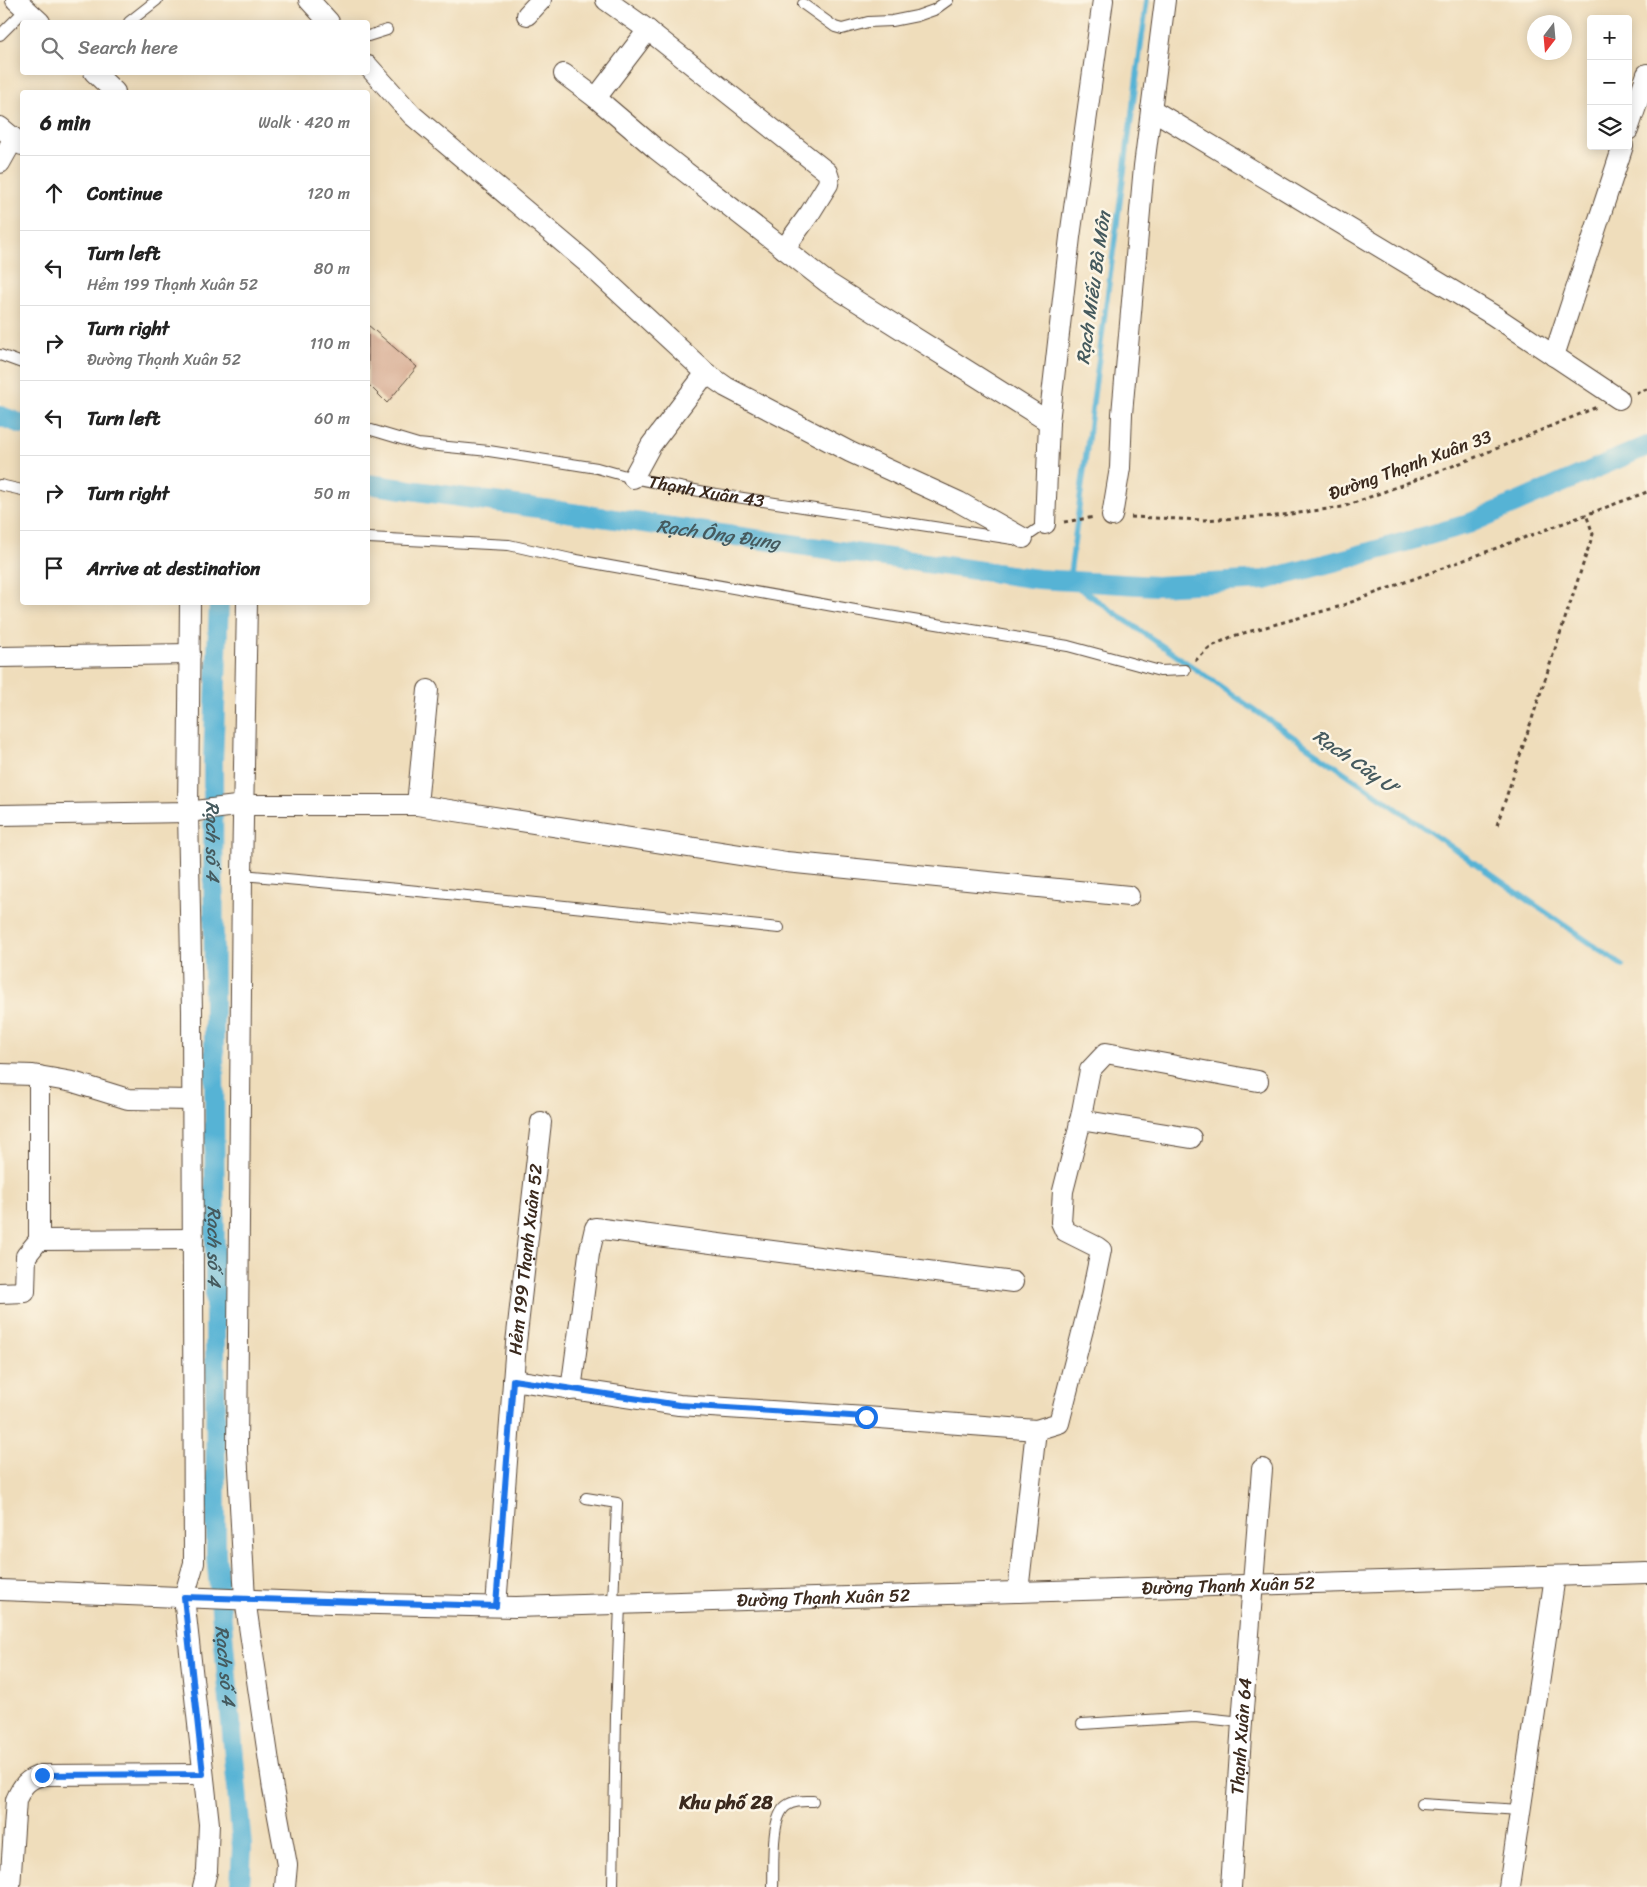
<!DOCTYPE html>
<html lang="en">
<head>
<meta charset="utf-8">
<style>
	:root { --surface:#fff; --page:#f2f2f2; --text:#222; --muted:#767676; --line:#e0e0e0 }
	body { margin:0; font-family:Sriracha,sans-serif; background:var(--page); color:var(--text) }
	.controls { position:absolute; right:15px; top:15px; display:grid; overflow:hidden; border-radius:5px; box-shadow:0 2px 12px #0003 }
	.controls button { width:45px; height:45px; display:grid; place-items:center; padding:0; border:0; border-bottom:1px solid var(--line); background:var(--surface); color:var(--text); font:25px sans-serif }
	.compass { position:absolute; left:1527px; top:15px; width:45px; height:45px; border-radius:50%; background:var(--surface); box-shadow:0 2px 12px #0003; rotate:196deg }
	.stop { position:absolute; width:15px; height:15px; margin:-11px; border:4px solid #1a73e8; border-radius:50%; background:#fff }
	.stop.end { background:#1a73e8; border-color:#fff; box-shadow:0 1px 5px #0008 }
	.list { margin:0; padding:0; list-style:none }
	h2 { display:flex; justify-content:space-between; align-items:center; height:65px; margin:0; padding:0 20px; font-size:21px }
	h2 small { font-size:16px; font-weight:400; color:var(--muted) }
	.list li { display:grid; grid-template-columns:32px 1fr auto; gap:15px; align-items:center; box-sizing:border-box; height:75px; padding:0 20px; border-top:1px solid var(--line) }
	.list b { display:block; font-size:19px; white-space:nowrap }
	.list p { margin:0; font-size:16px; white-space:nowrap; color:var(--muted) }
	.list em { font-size:16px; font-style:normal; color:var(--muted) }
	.icon { flex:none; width:28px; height:28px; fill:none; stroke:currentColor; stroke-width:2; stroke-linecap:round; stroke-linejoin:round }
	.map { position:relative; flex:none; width:1647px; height:1887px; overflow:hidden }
	.search { position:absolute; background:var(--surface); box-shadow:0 2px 12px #0003; left:20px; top:20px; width:350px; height:55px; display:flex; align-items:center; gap:12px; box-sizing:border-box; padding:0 18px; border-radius:5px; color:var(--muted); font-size:19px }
	.panel { position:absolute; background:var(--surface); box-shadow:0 2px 12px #0003; left:20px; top:90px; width:350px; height:515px; border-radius:5px }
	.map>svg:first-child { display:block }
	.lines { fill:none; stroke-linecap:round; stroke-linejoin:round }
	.stream { stroke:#57b3d5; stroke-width:5.5 }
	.canal { stroke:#57b3d5; stroke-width:20 }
	.building { fill:#d7aa91 }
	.lane-casing { stroke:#564536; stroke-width:12 }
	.street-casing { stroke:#564536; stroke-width:22 }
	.path { stroke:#564536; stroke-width:3; stroke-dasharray:4 4; stroke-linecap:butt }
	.lane { stroke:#fff; stroke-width:10 }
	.street { stroke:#fff; stroke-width:20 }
	.route { stroke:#1a73e8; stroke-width:6 }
	.labels { text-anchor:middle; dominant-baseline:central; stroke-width:5; stroke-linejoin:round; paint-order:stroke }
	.street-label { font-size:18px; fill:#3b2a1e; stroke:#fcf5e5 }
	.water-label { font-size:19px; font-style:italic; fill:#455a5e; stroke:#fcf5e5 }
	.neighbourhood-label { font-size:19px; font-weight:bold; fill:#3b2a1e; stroke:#fcf5e5 }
</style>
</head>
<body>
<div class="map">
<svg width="1647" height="1887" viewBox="0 0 1647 1887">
	<rect width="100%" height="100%" fill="#fcf5e5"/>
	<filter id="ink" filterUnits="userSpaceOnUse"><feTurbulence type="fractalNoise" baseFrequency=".02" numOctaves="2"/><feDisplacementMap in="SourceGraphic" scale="10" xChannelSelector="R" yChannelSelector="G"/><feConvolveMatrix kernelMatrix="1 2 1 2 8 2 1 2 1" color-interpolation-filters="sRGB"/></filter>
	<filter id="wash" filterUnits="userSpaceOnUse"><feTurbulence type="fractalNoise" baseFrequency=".0096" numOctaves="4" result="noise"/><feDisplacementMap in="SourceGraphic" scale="20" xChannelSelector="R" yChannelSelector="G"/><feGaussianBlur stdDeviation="1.12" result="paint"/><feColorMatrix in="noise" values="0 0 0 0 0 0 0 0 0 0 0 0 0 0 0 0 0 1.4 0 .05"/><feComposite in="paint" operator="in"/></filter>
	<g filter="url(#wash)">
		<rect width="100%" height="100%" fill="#efddbb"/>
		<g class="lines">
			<path class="stream" d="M1147 0 1069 581 1623 966"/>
			<g class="canal">
				<path d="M0 416 22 424"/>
				<path id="s1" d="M368 484 1038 579 1156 586 1265 580 1356 556 1468 524 1647 446"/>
				<path id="s2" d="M219 602 213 761 216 1554 242 1847 240 1887"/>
			</g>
		</g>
		<g id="blocks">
			<path class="building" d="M368 325 417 367 387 403 368 384Z"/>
		</g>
	</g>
	<g filter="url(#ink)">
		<use href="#blocks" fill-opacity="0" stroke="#564536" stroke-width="1"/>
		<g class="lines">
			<g class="lane-casing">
				<g id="lane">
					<path d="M803 4 835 27 842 29 868 22 892 21 917 16 934 10 948 0"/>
					<path d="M129 22 157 0"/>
					<path d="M0 35 26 9"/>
					<path d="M368 36 387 30"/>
					<path d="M0 355 22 363"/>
					<path id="s3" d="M368 429 418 444 489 451 597 468 633 478 710 493 1013 539 1029 535 1045 524"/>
					<path d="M0 485 22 490"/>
					<path d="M368 538 509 545 571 559 883 615 1068 646 1160 671 1185 670"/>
					<path d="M242 875 398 889 779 928"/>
					<path d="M586 1498 617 1503 613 1604"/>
					<path d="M1082 1724 1195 1717 1242 1722"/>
					<path d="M1421 1804 1521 1810"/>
					<path d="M613 1887 616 1715 620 1604"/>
					<path d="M773 1887C774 1868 770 1818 786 1806 794 1800 804 1801 813 1801"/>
				</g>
			</g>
			<g class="street-casing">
				<g id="street">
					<path d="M16 0 40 22"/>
					<path d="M309 0 329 22"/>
					<path d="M606 0 648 30 827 172 829 178 828 184 810 213 784 249"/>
					<path d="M527 15 541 0"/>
					<path d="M368 66 412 115 585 261 706 373"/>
					<path d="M94 72 115 92"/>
					<path d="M564 74 596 98 656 149 828 283 1049 422"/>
					<path d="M596 98 648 30"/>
					<path d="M1151 109 1493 315 1619 399"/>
					<path d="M0 127 22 145"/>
					<path d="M1628 130 1647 74"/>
					<path d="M0 163 14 138"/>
					<path d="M1554 356 1623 146"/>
					<path d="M633 478 651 445 706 373 726 387 850 452 959 502 1023 538"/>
					<path d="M1112 516 1120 468 1122 414 1144 166 1165 0"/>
					<path d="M1045 524 1049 422 1070 237 1103 0"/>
					<path d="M190 602 188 812 192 1011 194 1563 184 1597 209 1824 207 1871 203 1887"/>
					<path d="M247 602 242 875 237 1450 245 1599 273 1789 287 1865 285 1887"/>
					<path d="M0 657 190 654"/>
					<path d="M417 805 786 862 1129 896"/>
					<path d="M0 815 188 812 244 805H417L428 690"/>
					<path d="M0 1074 33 1075 73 1082 128 1099 192 1100"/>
					<path d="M39 1076V1240L193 1239"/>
					<path d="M1080 1120 1191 1138"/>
					<path d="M0 1293 25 1292 26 1256 39 1240"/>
					<path d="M513 1380 679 1405 866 1417 1036 1430 1018 1592"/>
					<path d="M571 1390 589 1254 595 1228 1013 1282"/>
					<path d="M1036 1430 1059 1423 1092 1294 1101 1250 1097 1247 1065 1231 1061 1222 1063 1191 1078 1132 1090 1070 1106 1053 1258 1081"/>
					<path id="s4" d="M0 1590 332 1603 516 1607 1647 1573"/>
					<path id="s5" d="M496 1606 516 1343 541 1122"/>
					<path d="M10 1887 16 1800C22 1786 27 1779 42 1775L203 1774"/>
					<path id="s6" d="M1231 1887 1242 1722 1262 1469"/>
					<path d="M1509 1887 1555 1576"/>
				</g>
			</g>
			<g class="path">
				<path d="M1636 393 1647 389"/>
				<path d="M1131 517 1202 520 1276 516 1343 507 1471 459 1597 407"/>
				<path d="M1064 522 1095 517"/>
				<path d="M1195 661 1210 647 1233 636 1338 607 1647 492"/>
				<path d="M1497 825 1593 534 1586 514"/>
			</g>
			<use href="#lane" class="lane"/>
			<use href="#street" class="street"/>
		</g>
	</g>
	<g class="lines" filter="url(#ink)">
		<path class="route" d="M42 1775 203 1774 184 1597 496 1606 513 1380 679 1405 866 1417"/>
	</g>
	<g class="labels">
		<g class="street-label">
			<text transform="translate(1410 465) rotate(-20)">Đường Thạnh Xuân 33</text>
			<text stroke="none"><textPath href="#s3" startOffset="345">Thạnh Xuân 43</textPath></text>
			<text stroke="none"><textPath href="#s5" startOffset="348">Hẻm 199 Thạnh Xuân 52</textPath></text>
			<text stroke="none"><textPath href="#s4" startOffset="1229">Đường Thạnh Xuân 52</textPath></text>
			<text stroke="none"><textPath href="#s4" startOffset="824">Đường Thạnh Xuân 52</textPath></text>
			<text stroke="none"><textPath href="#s6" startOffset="151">Thạnh Xuân 64</textPath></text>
		</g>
		<g class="water-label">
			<text transform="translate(1093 288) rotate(-82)">Rạch Miếu Bà Môn</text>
			<text stroke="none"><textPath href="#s1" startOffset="354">Rạch Ông Đụng</textPath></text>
			<text transform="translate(1355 761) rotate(35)">Rạch Cây Ư</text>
			<text stroke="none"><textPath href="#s2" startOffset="239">Rạch số 4</textPath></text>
			<text stroke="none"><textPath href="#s2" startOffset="644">Rạch số 4</textPath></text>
			<text stroke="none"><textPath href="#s2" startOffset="1064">Rạch số 4</textPath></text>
		</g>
		<g class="neighbourhood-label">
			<text x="726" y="1802">Khu phố 28</text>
		</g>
	</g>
</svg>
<div class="controls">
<button>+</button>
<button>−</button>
<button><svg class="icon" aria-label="layers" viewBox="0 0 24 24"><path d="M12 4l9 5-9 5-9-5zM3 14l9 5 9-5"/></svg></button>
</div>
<svg class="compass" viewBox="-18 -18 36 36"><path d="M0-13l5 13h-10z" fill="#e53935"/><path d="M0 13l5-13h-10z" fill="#767676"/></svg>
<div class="stop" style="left:866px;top:1417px"></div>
<div class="stop end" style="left:42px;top:1775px"></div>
<div class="search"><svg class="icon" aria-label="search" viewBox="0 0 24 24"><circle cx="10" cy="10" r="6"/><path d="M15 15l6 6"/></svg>Search here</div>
<section class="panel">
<h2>6 min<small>Walk · 420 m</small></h2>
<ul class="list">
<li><svg class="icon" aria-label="ahead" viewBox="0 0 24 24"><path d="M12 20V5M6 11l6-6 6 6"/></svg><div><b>Continue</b></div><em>120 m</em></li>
<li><svg class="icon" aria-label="left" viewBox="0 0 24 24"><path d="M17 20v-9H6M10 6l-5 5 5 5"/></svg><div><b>Turn left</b><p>Hẻm 199 Thạnh Xuân 52</p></div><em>80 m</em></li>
<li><svg class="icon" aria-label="right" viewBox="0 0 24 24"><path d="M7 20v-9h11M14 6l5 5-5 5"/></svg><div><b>Turn right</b><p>Đường Thạnh Xuân 52</p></div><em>110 m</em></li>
<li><svg class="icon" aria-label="left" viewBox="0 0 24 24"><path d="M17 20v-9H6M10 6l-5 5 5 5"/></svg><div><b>Turn left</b></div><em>60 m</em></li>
<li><svg class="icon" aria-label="right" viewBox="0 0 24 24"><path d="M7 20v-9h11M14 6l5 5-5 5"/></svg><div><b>Turn right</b></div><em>50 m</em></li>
<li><svg class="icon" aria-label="arrive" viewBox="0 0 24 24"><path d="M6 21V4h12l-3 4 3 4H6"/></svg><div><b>Arrive at destination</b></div></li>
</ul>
</section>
</div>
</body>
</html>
